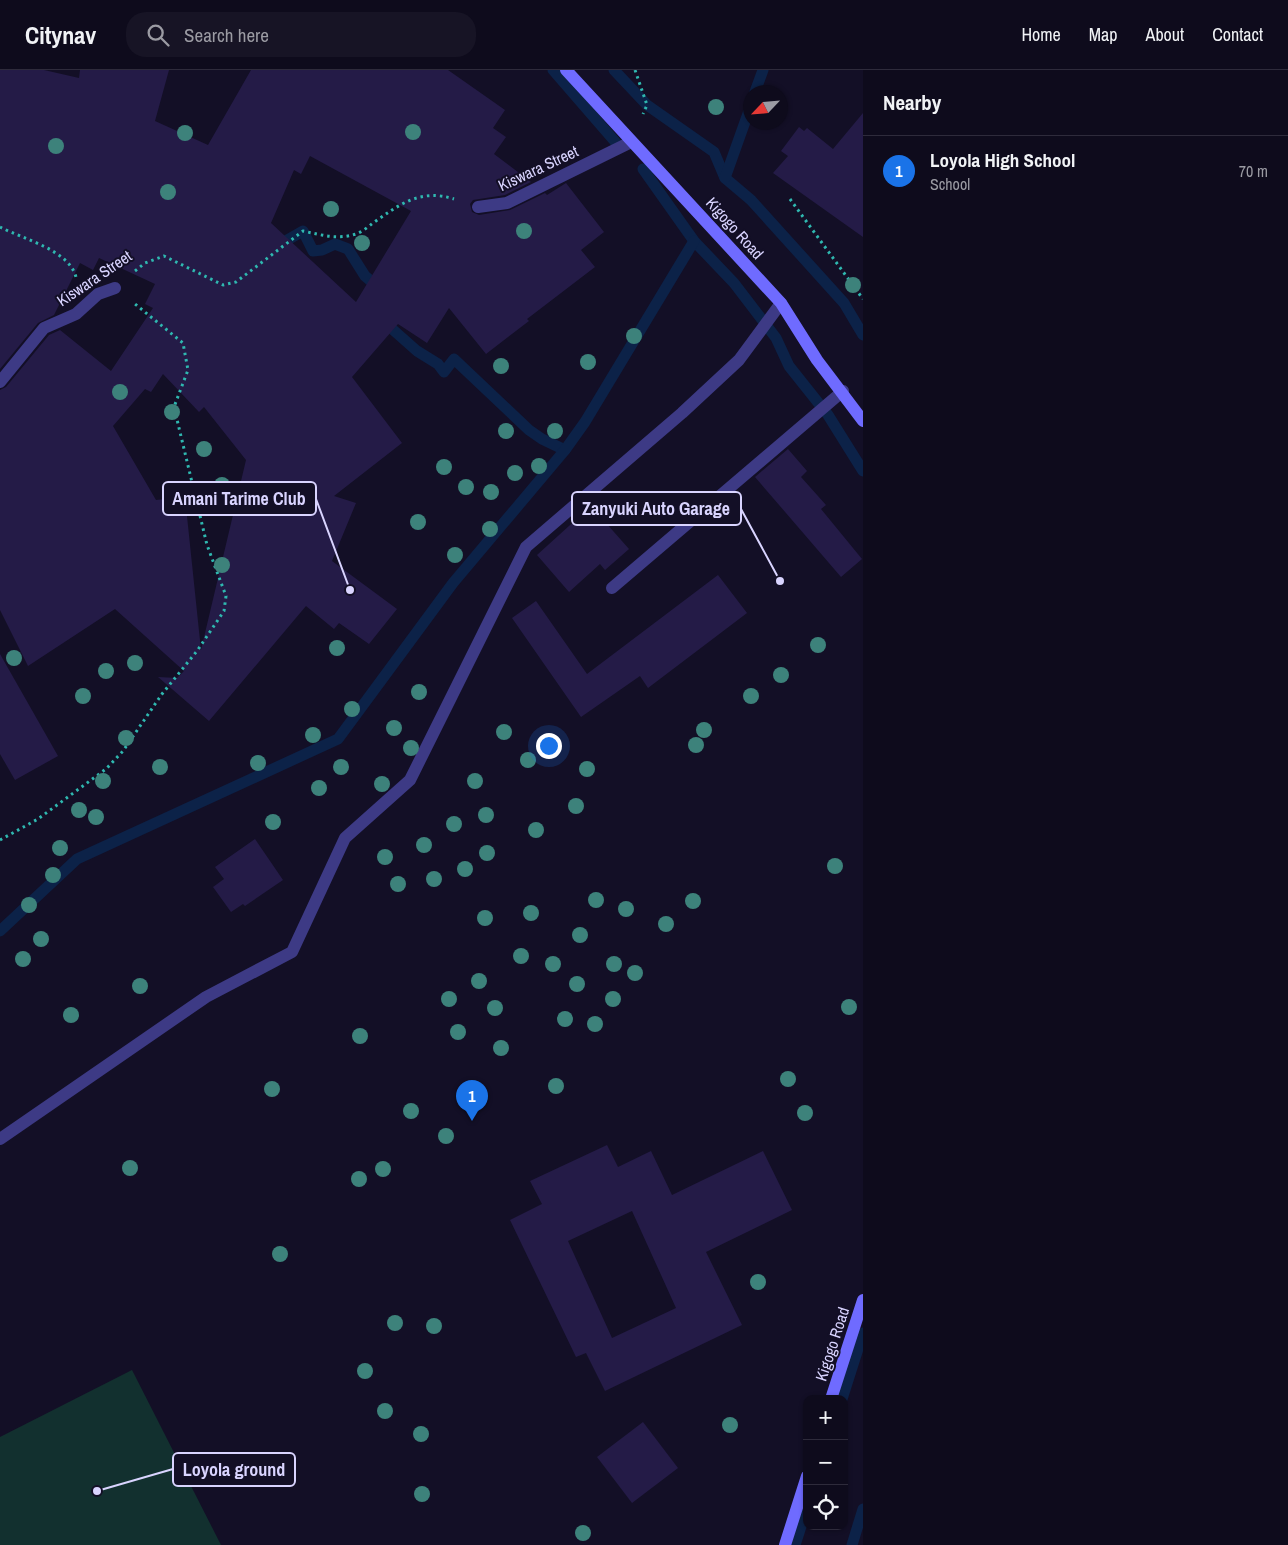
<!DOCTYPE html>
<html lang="en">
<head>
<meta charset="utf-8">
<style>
	:root { --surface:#0e0b1c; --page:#171425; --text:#f1f3f6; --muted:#9b9ba3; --line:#2e2b3b; --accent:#1a73e8 }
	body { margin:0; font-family:"Archivo Narrow",sans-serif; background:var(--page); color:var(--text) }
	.controls { position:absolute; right:15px; bottom:15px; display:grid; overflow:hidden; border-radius:10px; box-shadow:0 1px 4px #0004 }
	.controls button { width:45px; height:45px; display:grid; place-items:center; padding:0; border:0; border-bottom:1px solid var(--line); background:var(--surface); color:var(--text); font:25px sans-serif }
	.compass { position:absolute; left:743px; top:15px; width:45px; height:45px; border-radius:50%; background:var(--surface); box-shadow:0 1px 4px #0004; rotate:244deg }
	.you { position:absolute; left:548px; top:675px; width:18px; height:18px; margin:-12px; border:4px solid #fff; border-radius:50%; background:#1a73e8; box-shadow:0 0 0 8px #1a73e833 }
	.badge { display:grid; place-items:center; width:32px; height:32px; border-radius:50%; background:var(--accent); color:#fff; font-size:16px; font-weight:700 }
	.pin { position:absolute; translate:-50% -41px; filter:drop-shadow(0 1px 2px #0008) }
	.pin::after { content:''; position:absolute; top:26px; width:18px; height:15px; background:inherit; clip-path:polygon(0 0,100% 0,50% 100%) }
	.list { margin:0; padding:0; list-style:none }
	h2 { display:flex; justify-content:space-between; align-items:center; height:65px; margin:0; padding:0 20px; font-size:21px }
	h2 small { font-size:16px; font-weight:400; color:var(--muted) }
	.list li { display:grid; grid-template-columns:32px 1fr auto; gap:15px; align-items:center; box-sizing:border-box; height:70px; padding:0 20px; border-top:1px solid var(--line) }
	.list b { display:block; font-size:19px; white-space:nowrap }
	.list p { margin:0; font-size:16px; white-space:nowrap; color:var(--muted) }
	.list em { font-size:16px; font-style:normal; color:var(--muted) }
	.icon { flex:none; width:28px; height:28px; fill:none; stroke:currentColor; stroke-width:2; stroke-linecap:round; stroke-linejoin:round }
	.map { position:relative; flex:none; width:863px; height:1475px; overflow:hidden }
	header { display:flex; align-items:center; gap:30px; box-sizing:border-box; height:70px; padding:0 25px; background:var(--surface); border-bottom:1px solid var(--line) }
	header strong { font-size:24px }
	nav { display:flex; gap:28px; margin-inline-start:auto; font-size:18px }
	.search { width:350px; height:45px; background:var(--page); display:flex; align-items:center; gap:12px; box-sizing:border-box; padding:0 18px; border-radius:20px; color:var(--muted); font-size:19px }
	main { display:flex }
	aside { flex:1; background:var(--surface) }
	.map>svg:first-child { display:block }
	.green { fill:#12302f }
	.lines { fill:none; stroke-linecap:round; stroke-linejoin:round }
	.stream { stroke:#0c2248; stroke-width:11 }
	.building { fill:#241b47; fill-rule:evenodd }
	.path { stroke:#2fb8b0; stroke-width:3; stroke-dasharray:2.5 4; stroke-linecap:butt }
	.lane { stroke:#3d3a85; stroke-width:12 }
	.street { stroke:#3d3a85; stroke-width:12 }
	.secondary { stroke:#6f6bff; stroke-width:12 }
	.tree { fill:#3d827b }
	.labels { text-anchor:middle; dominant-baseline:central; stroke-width:4; stroke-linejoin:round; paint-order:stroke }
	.street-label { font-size:16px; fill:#d9d4ff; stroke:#130f26 }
	.leader { fill:none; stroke:#d9d4ff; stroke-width:2 }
	.callout-dot { fill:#d9d4ff; stroke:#130f26; stroke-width:2 }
	.callout { fill:#130f26; stroke:#d9d4ff; stroke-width:2 }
	.callout-label { font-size:18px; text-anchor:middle; font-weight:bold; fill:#d9d4ff }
</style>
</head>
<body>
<header>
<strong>Citynav</strong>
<div class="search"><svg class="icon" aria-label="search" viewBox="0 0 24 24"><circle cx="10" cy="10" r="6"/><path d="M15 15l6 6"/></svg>Search here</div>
<nav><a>Home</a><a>Map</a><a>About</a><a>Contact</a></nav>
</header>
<main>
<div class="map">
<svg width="863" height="1475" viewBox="0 0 863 1475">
	<rect width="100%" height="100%" fill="#130f26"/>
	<path class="green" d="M132 1300 221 1475H0V1367Z"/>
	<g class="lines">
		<g class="stream">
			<path d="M553 0 618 75"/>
			<path d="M614 0 647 35 714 82 725 108 751 130 844 233 863 265"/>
			<path d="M755 22 763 0"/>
			<path d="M643 99 694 171 734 213 776 268 789 296 828 345 863 401"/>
			<path d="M725 108 751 35"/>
			<path d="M275 177 303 161 313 181 322 180 335 174 348 179 365 206 378 217 377 221"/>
			<path d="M382 250 417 281 438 294 444 302 454 289 529 360 542 369 565 380"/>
			<path d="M0 861 77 789 338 669 453 513 565 380 585 352 694 171"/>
			<path d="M842 1329 863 1263"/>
			<path d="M795 1475 807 1438"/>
			<path d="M852 1475 863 1439"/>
		</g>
	</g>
	<g class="building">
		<path d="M0 0H44L79 8 80 0H169L155 51 208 75 251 0H448L505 40 493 58 506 67 494 84 531 112 505 125 473 130 470 134 472 142 479 145 510 140 545 123 547 125 566 113 604 162 581 180 595 197 527 249 529 251 486 284 449 238 427 273 398 254 352 307 402 373 334 426 356 433 332 491 397 539 369 574 339 553 334 559 306 536 209 651 158 607 177 608 184 601 115 539 28 596 0 540V320L6 317 49 265 60 260 111 301 153 238 145 234 155 214 99 188 93 200 80 193 54 245 38 253 0 299ZM310 86 411 141 356 232 271 153 294 100 301 104ZM163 304 199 342 204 337 246 390 201 580 185 427 156 430 113 356 145 319 151 322Z"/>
		<path d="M863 43V167L773 103 788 86 781 81 799 57 804 61 807 58 833 79Z"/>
		<path d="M788 379 807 401 801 407 826 435 821 439 862 489 841 507 755 407Z"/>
		<path d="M591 436 629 479 605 500 600 494 569 522 537 485Z"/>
		<path d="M718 505 747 543 648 618 640 606 581 647 512 548 536 531 587 604Z"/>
		<path d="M0 584 58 686 15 710 0 684Z"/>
		<path d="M255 769 283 810 245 836 243 834 231 842 213 817 224 809 215 797Z"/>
		<path d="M607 1075 618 1097 651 1081 672 1125 763 1081 792 1140 706 1182 742 1255 605 1321 586 1283 576 1287 510 1150 542 1134 530 1111ZM632 1141 676 1238 612 1268 568 1171Z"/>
		<path d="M643 1352 678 1398 632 1433 597 1387Z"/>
	</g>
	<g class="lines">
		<g class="path">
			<path d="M635 0 647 35 643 44"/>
			<path d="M790 129 863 229"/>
			<path d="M0 157C23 169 69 180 76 207"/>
			<path d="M135 201 145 193 164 186 223 215 236 212 303 161C322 165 337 170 356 164 362 162 368 157 373 153 399 135 420 118 454 129"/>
			<path d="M0 770 38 749 106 699 123 681 162 624 197 581 224 541 226 526 207 475 174 337 188 300 183 273 135 234"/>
		</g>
		<g class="lane">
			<path d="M612 518 843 321"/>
			<path d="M0 1069 206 927 292 882 345 768 410 710 526 477 682 343 739 290 781 233"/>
		</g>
		<g class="street">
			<path d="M478 137 507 133 631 72"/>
			<path d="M0 312 44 258 76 244 98 224 115 218"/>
		</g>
		<g class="secondary">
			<path d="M566 0 781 233 817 290 863 351"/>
			<path d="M831 1329 863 1230"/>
			<path d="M785 1475 807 1406"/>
		</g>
	</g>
	<g class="tree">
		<circle cx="716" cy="37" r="8"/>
		<circle cx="413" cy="62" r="8"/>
		<circle cx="185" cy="63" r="8"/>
		<circle cx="56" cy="76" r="8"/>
		<circle cx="168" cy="122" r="8"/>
		<circle cx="331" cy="139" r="8"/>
		<circle cx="524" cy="161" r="8"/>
		<circle cx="362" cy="173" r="8"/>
		<circle cx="853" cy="215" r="8"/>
		<circle cx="634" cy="266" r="8"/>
		<circle cx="588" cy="292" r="8"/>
		<circle cx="501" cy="296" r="8"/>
		<circle cx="120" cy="322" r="8"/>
		<circle cx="172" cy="342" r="8"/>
		<circle cx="506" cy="361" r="8"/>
		<circle cx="555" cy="361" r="8"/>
		<circle cx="204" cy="379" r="8"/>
		<circle cx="539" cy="396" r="8"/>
		<circle cx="444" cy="397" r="8"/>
		<circle cx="515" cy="403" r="8"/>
		<circle cx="222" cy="415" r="8"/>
		<circle cx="466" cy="417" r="8"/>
		<circle cx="491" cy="422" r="8"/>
		<circle cx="418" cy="452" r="8"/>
		<circle cx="490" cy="459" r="8"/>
		<circle cx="455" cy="485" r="8"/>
		<circle cx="222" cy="495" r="8"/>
		<circle cx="818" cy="575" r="8"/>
		<circle cx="337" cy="578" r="8"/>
		<circle cx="14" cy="588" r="8"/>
		<circle cx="135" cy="593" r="8"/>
		<circle cx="106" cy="601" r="8"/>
		<circle cx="781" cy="605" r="8"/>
		<circle cx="419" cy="622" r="8"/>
		<circle cx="83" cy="626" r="8"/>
		<circle cx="751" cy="626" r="8"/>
		<circle cx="352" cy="639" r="8"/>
		<circle cx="394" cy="658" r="8"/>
		<circle cx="704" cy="660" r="8"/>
		<circle cx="504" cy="662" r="8"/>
		<circle cx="313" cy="665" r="8"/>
		<circle cx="126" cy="668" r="8"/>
		<circle cx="696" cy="675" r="8"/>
		<circle cx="411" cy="678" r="8"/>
		<circle cx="528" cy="690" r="8"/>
		<circle cx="258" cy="693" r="8"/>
		<circle cx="160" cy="697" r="8"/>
		<circle cx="341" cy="697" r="8"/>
		<circle cx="587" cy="699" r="8"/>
		<circle cx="103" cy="711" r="8"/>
		<circle cx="475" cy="711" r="8"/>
		<circle cx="382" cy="714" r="8"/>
		<circle cx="319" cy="718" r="8"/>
		<circle cx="576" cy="736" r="8"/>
		<circle cx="79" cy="740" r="8"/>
		<circle cx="486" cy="745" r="8"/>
		<circle cx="96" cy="747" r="8"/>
		<circle cx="273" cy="752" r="8"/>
		<circle cx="454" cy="754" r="8"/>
		<circle cx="536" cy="760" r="8"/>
		<circle cx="424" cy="775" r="8"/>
		<circle cx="60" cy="778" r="8"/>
		<circle cx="487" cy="783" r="8"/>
		<circle cx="385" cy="787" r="8"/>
		<circle cx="835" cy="796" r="8"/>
		<circle cx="465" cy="799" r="8"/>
		<circle cx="53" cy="805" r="8"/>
		<circle cx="434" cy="809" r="8"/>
		<circle cx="398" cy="814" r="8"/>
		<circle cx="596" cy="830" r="8"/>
		<circle cx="693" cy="831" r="8"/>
		<circle cx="29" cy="835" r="8"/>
		<circle cx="626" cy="839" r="8"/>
		<circle cx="531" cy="843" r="8"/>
		<circle cx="485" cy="848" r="8"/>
		<circle cx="666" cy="854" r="8"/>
		<circle cx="580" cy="865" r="8"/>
		<circle cx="41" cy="869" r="8"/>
		<circle cx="521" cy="886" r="8"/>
		<circle cx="23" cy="889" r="8"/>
		<circle cx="553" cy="894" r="8"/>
		<circle cx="614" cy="894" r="8"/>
		<circle cx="635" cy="903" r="8"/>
		<circle cx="479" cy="911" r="8"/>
		<circle cx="577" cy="914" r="8"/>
		<circle cx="140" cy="916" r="8"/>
		<circle cx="449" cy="929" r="8"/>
		<circle cx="613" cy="929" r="8"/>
		<circle cx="849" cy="937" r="8"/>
		<circle cx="495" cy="938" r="8"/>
		<circle cx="71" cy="945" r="8"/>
		<circle cx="565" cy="949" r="8"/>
		<circle cx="595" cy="954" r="8"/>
		<circle cx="458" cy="962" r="8"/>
		<circle cx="360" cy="966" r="8"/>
		<circle cx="501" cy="978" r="8"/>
		<circle cx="788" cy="1009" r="8"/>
		<circle cx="556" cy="1016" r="8"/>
		<circle cx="272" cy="1019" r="8"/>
		<circle cx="411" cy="1041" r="8"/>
		<circle cx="805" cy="1043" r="8"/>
		<circle cx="446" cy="1066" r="8"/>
		<circle cx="130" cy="1098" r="8"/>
		<circle cx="383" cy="1099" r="8"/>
		<circle cx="359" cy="1109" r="8"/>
		<circle cx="280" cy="1184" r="8"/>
		<circle cx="758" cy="1212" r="8"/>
		<circle cx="395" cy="1253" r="8"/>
		<circle cx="434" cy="1256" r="8"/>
		<circle cx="365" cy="1301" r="8"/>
		<circle cx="385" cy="1341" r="8"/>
		<circle cx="730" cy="1355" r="8"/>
		<circle cx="421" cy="1364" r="8"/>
		<circle cx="422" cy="1424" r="8"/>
		<circle cx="583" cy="1463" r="8"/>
	</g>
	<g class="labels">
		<g class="street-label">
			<text transform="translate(538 98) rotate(-25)">Kiswara Street</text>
			<text transform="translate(735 158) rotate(48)">Kigogo Road</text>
			<text transform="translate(94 208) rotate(-34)">Kiswara Street</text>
			<text transform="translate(832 1274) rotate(-72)">Kigogo Road</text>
		</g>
	</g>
	<path class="leader" d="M350 520L316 429M780 511L741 439M97 1421L173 1399"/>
	<g class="callout-dot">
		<circle cx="350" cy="520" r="5"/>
		<circle cx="780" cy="511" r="5"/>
		<circle cx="97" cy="1421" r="5"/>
	</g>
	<g class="callout">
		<rect x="163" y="412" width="153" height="33" rx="5"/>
		<rect x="572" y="422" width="169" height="33" rx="5"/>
		<rect x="173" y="1383" width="122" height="33" rx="5"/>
	</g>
	<g class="callout-label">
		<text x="239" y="435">Amani Tarime Club</text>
		<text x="656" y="445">Zanyuki Auto Garage</text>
		<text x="234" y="1406">Loyola ground</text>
	</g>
</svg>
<div class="controls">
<button>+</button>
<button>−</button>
<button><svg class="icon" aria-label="locate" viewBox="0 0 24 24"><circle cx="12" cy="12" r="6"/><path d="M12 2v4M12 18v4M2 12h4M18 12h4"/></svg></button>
</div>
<svg class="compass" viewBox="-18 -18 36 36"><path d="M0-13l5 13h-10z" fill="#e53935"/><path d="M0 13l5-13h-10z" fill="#9b9ba3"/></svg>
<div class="you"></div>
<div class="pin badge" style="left:472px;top:1051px">1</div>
</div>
<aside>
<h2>Nearby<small></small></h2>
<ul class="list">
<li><span class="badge">1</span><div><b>Loyola High School</b><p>School</p></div><em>70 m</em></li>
</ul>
</aside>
</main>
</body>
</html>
